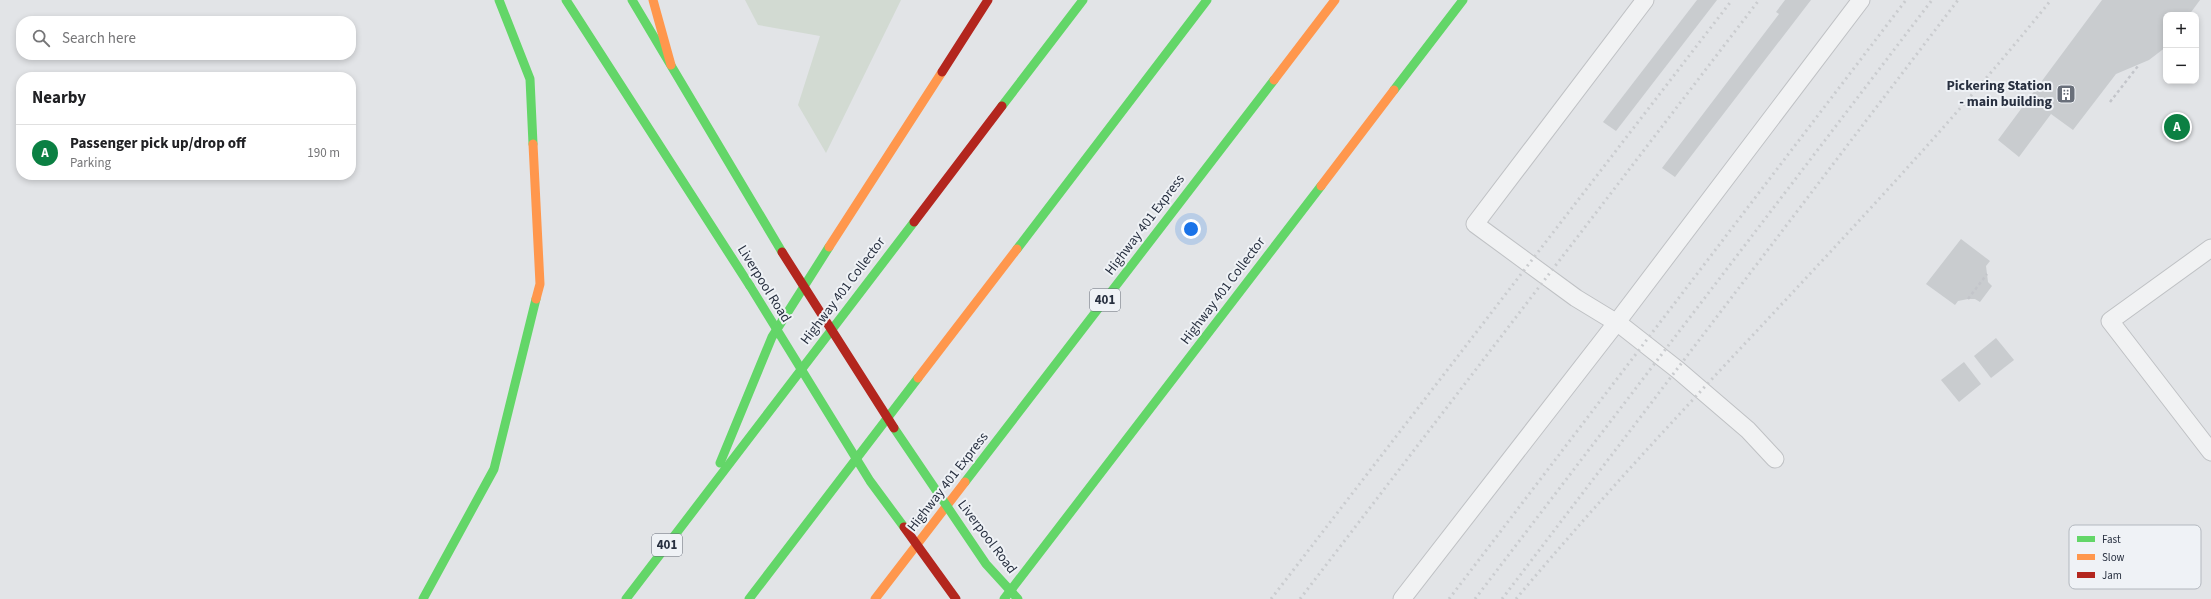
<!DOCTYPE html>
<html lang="en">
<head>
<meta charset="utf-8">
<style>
	:root { --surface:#fff; --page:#f2f2f2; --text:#202124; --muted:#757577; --line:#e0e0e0; --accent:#0b8043 }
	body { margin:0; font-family:"Source Sans 3",sans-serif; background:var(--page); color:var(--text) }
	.controls { position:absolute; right:12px; top:12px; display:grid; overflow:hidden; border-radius:8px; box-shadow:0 2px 6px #0003 }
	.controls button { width:36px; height:36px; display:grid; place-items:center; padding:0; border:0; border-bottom:1px solid var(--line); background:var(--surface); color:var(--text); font:20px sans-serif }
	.you { position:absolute; left:1191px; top:229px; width:14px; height:14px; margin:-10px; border:3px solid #fff; border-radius:50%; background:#1a73e8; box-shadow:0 0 0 6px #1a73e833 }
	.badge { display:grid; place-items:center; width:26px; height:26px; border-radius:50%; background:var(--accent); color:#fff; font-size:13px; font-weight:700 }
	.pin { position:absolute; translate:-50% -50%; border:2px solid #fff; box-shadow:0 1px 4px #0006 }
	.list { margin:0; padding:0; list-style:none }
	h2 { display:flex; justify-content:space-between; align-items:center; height:52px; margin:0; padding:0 16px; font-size:17px }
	h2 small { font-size:13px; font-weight:400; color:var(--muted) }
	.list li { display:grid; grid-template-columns:26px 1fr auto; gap:12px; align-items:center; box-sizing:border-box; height:56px; padding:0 16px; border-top:1px solid var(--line) }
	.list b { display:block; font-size:15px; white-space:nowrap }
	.list p { margin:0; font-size:13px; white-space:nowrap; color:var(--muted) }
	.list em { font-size:13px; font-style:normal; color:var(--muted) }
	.icon { flex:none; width:22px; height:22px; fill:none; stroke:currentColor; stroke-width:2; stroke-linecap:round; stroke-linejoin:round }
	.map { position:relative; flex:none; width:2211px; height:599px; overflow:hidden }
	.search { position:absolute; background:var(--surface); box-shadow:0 2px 6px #0003; left:16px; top:16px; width:340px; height:44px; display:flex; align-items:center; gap:10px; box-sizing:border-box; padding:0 14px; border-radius:16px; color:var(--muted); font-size:15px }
	.panel { position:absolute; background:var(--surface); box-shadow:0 2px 6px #0003; left:16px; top:72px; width:340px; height:108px; border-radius:16px }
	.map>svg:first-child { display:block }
	.green { fill:#d2dad2 }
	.building { fill:#c9cccf }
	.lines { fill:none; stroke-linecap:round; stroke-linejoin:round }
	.lane-casing { stroke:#bfc1c4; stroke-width:19 }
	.path { stroke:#c3c5ca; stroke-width:2.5; stroke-dasharray:3 3; stroke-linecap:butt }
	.lane { stroke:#f1f2f3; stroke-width:17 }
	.fast { stroke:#63d668; stroke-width:9 }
	.slow { stroke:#ff974d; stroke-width:9 }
	.jam { stroke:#b3261e; stroke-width:9 }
	.rail { stroke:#cacccf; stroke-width:3; stroke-dasharray:2 4; stroke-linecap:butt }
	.fast-bridge { stroke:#63d668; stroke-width:9 }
	.jam-bridge { stroke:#b3261e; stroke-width:9 }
	.labels { text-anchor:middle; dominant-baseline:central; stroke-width:4; stroke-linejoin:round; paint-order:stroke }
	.shield { fill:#eff2f6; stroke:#646a77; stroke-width:1 }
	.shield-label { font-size:13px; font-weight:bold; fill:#283040 }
	.poi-label { font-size:14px; font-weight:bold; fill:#283040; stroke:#eff2f6; text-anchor:end }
	.street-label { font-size:14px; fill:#283040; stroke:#eff2f6 }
	.key { fill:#eff2f6; stroke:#b3b8bf; stroke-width:1 }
	.key-label { font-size:11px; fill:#283040 }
</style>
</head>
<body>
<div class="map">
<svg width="2211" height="599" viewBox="0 0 2211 599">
	<rect width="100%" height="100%" fill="#e2e4e7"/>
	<path class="green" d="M745 0H901L826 153 798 105 820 36 758 25Z"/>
	<g class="building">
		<path d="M1697 0H1717L1616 131 1603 122Z"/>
		<path d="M1785 0H1811L1675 177 1662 168 1779 14 1776 12Z"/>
		<path d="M2102 0H2200L2189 15H2166V47L2149 60 2116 74 2073 130 2051 114 2019 157 1998 140Z"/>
		<path d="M1961 239 1990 261 1986 266 1988 282 1992 286 1980 302 1975 299H1968L1958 301 1955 305 1926 284Z"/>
		<path d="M1996 338 2014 360 1991 378 1974 356Z"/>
		<path d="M1964 362 1981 384 1959 402 1941 380Z"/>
	</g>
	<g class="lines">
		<g class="lane-casing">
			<g id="lane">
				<path d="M1645 0 1475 224 1576 298 1622 326 1678 370 1748 430 1775 459"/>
				<path d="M2211 248 2110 321 2211 452"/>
				<path d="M1402 599 1617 322 1861 0"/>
			</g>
		</g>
		<g class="path">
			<path d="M2110 102 2138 66"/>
			<path d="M1968 299 1987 274"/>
		</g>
		<use href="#lane" class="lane"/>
		<g class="fast">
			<path d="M499 0 530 79 533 144"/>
			<path d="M566 0 750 286"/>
			<path d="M632 0 782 252"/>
			<path d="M1394 90 1463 0"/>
			<path d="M1002 106 1083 0"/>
			<path d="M1017 249 1207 0"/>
			<path d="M720 463 772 337 829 247"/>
			<path d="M965 482 1274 80"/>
			<path d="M423 599 494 469 536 299"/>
			<path d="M626 599 914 222"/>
			<path d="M749 599 918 378"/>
			<path d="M1004 599 1321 186"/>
		</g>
		<g class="slow">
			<path d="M653 0 671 65"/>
			<path d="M1274 80 1335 0"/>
			<path d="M533 144 540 284 536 299"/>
			<path d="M1321 186 1394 90"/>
			<path d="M829 247 942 72"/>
			<path d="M918 378 1017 249"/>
			<path d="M875 599 965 482"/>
		</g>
		<g class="jam">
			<path d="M942 72 988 0"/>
			<path d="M914 222 1002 106"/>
		</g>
		<g class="rail">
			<path d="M1271 599 1732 0"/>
			<path d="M1300 599 1759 0"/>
			<path d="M1449 599 1906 0"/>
			<path d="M1475 599 1932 0"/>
			<path d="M1502 599 1958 0"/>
			<path d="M1516 599C1688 393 1883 209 2051 0"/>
		</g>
		<g class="fast-bridge">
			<path d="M750 286 870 481 904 527"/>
			<path d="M894 428 986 564 1018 599"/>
		</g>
		<g class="jam-bridge">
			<path d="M782 252 894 428"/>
			<path d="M904 527 956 599"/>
		</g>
	</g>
	<defs>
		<g id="building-square" transform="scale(1)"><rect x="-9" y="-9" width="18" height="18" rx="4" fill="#696f7a" stroke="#eff2f6"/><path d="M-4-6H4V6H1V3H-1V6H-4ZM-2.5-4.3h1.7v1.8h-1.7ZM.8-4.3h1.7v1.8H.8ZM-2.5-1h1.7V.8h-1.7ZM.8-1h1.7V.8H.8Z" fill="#fff"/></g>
	</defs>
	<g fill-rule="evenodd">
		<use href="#building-square" x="2066" y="94"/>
	</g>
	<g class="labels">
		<g class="shield">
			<rect x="1090" y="289" width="30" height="22" rx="3"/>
			<rect x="652" y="534" width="30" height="22" rx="3"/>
		</g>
		<g class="shield-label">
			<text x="1105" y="300">401</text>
			<text x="667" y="545">401</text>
		</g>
		<g class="poi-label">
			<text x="2052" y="86">Pickering Station<tspan x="2052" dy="16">- main building</tspan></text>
		</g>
		<g class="street-label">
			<text transform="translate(1145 225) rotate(-53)">Highway 401 Express</text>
			<text transform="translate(764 284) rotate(58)">Liverpool Road</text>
			<text transform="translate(843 291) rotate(-53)">Highway 401 Collector</text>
			<text transform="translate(1223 291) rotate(-53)">Highway 401 Collector</text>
			<text transform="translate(948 482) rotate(-52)">Highway 401 Express</text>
			<text transform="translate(987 537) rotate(53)">Liverpool Road</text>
		</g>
	</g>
	<rect x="2069" y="525" width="132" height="64" rx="6" class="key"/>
	<rect x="2077" y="536" width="18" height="6" fill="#63d668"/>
	<rect x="2077" y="554" width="18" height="6" fill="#ff974d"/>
	<rect x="2077" y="572" width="18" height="6" fill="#b3261e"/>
	<g class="key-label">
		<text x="2102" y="543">Fast</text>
		<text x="2102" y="561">Slow</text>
		<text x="2102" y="579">Jam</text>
	</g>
</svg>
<div class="controls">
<button>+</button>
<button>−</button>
</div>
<div class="you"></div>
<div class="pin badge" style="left:2177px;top:127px">A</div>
<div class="search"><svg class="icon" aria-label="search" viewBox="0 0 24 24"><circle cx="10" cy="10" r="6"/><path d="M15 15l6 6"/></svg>Search here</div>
<section class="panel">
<h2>Nearby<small></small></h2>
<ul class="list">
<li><span class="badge">A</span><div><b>Passenger pick up/drop off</b><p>Parking</p></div><em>190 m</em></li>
</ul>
</section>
</div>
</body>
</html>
